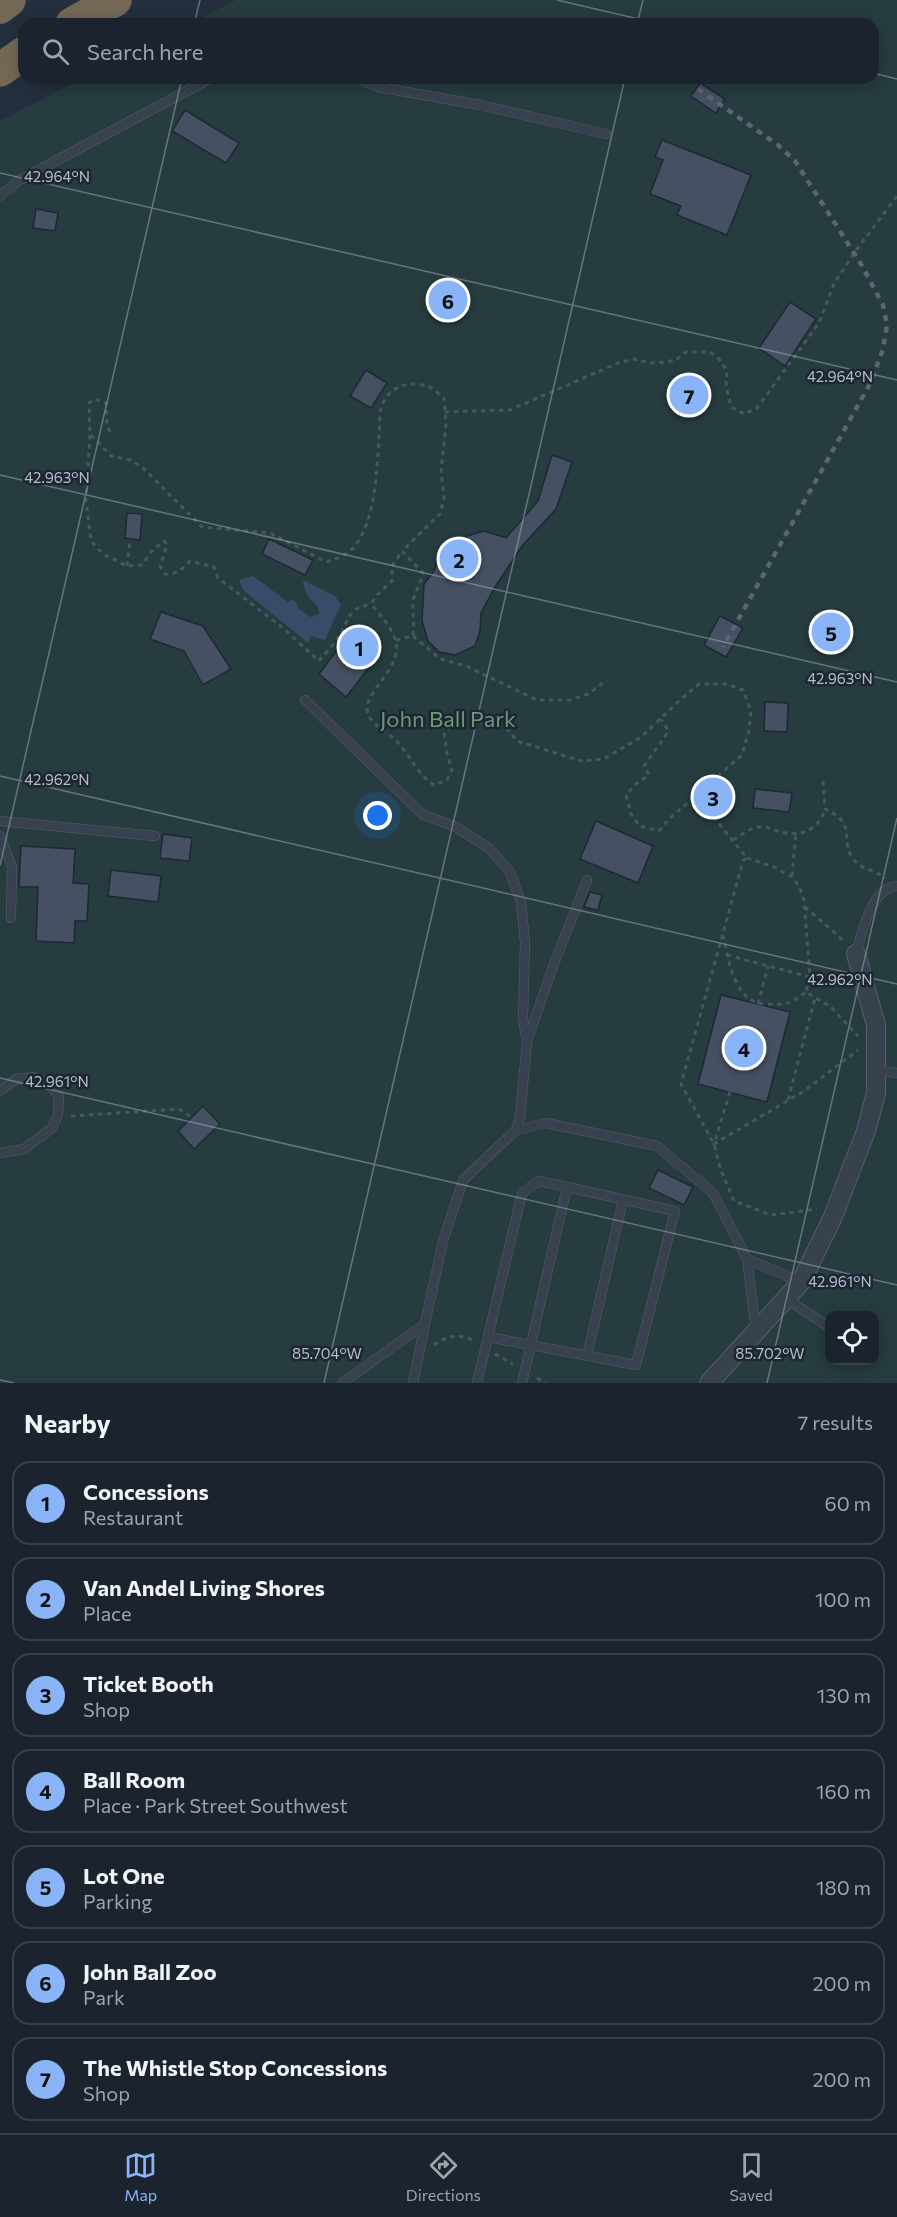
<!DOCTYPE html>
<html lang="en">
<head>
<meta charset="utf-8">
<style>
	:root { --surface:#1b232e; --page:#282f3a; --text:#f1f3f6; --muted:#a0a4aa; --line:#39404a; --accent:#8ab4f8 }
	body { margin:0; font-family:Commissioner,sans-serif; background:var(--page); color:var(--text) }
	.controls { position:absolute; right:18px; bottom:18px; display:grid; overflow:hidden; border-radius:12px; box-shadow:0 3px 15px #0003 }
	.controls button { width:54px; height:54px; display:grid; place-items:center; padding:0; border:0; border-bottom:2px solid var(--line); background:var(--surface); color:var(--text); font:30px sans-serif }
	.you { position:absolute; left:378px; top:816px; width:21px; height:21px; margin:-15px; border:4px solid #fff; border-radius:50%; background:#1a73e8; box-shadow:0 0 0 9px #1a73e833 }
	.badge { display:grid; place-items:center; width:39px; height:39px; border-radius:50%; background:var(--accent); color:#111; font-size:20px; font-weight:700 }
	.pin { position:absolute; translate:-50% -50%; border:3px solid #fff; box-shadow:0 2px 6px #0006 }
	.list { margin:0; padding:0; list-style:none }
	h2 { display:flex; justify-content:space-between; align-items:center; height:78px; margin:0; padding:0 24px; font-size:26px }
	h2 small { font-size:20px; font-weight:400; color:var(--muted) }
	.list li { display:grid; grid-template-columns:39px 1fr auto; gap:18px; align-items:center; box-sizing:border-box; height:84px; margin:0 12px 12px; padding:0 12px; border:2px solid var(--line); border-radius:18px }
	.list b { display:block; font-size:22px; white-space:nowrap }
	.list p { margin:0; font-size:20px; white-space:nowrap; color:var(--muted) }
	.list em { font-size:20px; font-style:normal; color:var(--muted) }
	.icon { flex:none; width:33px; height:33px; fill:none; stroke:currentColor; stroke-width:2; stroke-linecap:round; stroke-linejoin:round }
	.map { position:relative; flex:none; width:897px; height:1383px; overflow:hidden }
	.search { position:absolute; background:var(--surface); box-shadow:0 3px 15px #0003; left:18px; right:18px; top:18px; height:66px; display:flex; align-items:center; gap:15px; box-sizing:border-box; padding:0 21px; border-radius:18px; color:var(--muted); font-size:22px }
	.sheet { height:750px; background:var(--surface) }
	nav { display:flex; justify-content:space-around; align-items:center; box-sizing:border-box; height:84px; border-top:2px solid var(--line); background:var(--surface); font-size:16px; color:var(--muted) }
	nav a { display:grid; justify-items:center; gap:3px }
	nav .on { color:var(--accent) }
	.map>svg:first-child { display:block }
	.green { fill:#263c3f; fill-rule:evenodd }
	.water { fill:#394c67 }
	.building { fill:#455162; stroke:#1f2835; stroke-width:1.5 }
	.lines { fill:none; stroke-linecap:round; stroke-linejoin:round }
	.service-casing { stroke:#565f6c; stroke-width:10 }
	.minor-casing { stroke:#565f6c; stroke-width:20 }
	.motorway-casing { stroke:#434c59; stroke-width:34 }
	.path { stroke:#44595c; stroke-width:3; stroke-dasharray:4.5 4.5; stroke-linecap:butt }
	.service { stroke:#38414e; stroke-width:9 }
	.minor { stroke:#38414e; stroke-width:18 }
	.motorway { stroke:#746855; stroke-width:33 }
	.rail { stroke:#5a6575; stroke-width:4.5; stroke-dasharray:6 6; stroke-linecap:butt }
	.ticks { fill:none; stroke:#b4bcc9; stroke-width:1.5; stroke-opacity:0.45 }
	.labels { text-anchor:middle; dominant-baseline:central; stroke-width:5; stroke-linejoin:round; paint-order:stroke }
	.park-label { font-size:22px; fill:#6b9a76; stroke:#1d2633 }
	.ticks-label { font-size:15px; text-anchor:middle; fill:#b4bcc9; stroke:#1d2633; stroke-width:5; stroke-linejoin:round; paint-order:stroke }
</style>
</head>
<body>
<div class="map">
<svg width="897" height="1383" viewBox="0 0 897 1383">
	<rect width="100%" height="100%" fill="#242f3e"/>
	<path class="green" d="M236 0H897V1383H0V121L84 78H873V24H190ZM830 1316H874V1360H830Z"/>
	<path class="water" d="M253 576 288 602 294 599 299 609 310 617 319 614 318 607C309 599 304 592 303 580L335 596 341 605 325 640 311 636 308 643 243 590 239 580Z"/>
	<g class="building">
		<path d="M700 83 725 99 716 113 691 96Z"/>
		<path d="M185 110 239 143 226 163 172 131Z"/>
		<path d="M662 140 751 175 727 235 677 215 681 206 650 194 663 160 655 157Z"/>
		<path d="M36 209 58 213 55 231 33 228Z"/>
		<path d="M790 302 816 319 785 366 759 348Z"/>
		<path d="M366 370 387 383 371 408 350 396Z"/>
		<path d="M552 455 572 462 556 509 522 546 495 587 481 613 480 631 475 646 455 655 439 652 428 641 422 621 424 584 434 571 437 561 444 552 455 550 467 536 484 531 506 538 538 501Z"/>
		<path d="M127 513 142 514 140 540 125 538Z"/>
		<path d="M269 539 313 560 305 575 262 554Z"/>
		<path d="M161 612 203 626 231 669 203 685 184 651 150 639Z"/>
		<path d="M720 616 743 628 726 657 704 645Z"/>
		<path d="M350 633 378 656 346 697 319 674Z"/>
		<path d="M765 702 788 703 787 732 764 731Z"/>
		<path d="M755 789 792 793 789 812 753 808Z"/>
		<path d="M596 821 653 846 638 883 580 859Z"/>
		<path d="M163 834 192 838 189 861 160 858Z"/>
		<path d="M21 846 75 849 73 883 89 884 87 921H75L74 943 36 941 38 887H19Z"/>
		<path d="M111 870 161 876 158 902 108 896Z"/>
		<path d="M590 892 602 895 598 910 584 907Z"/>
		<path d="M721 995 790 1012 767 1102 698 1084Z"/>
		<path d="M203 1106 220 1124 194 1149 178 1131Z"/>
		<path d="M658 1170 693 1187 684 1205 649 1188Z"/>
	</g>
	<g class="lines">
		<g class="service-casing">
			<g id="service">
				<path d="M357 78 378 87 480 105 606 134"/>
				<path d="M0 196 18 181 211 78"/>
				<path d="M305 700 423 815 454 826 489 848 510 872 521 902 525 942 523 1019 527 1042"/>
				<path d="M0 821 155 836"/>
				<path d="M0 836 12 867 11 918"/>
				<path d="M856 954C861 934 872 887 897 886"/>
				<path d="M876 1070 897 1073"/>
				<path d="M0 1091 16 1079 34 1077 50 1085 59 1097 58 1115 52 1128 24 1149 0 1153"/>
				<path d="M516 1130 520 1117 527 1042 552 969 587 880"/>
				<path d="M747 1259 756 1331"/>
				<path d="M787 1299 826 1325"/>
				<path d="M488 1337 636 1365 675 1211 567 1187"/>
				<path d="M587 1356 623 1200"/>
				<path d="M342 1383 425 1324 443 1241 463 1180 516 1130 546 1123 657 1146 713 1193 747 1259 801 1282"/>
				<path d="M413 1383 425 1324"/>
				<path d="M477 1383 522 1193 539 1181 567 1187 522 1383"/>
			</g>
		</g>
		<g class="minor-casing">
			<path id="minor" d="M709 1383 801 1282 832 1219 866 1131 876 1093V1025L856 954"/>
		</g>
		<g class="motorway-casing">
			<g id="motorway">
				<path d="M0 7 9 0"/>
				<path d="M72 24 115 0"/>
				<path d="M0 70 24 53"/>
			</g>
		</g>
		<g class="path">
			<path d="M445 412 510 410 618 363 634 359 650 363 666 362 676 360 686 352H710L719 359 727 371 726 386 731 407 745 414 757 408 819 323 834 284 854 253 897 196"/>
			<path d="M110 432 107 425 106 403 95 399 89 403 90 434 111 456 131 460 144 469 202 527 270 533 326 562C336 559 347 555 354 547 376 521 377 467 379 436 380 427 379 417 381 408 387 387 409 379 429 387 434 389 440 395 444 398L446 424 441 472 444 498 440 514 402 551"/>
			<path d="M90 435 86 499 91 541 103 554 127 566 142 565 151 552 164 541 167 545 160 566 165 574C177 574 182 570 190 561L214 567 218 578 283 628 319 661C325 653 335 644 340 635 351 615 347 610 371 604"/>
			<path d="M127 566 130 539"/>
			<path d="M413 636 440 659 466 666 537 700H570L588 694 607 680"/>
			<path d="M396 640 413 636C415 623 412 612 413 601 414 595 421 582 423 573L402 551 392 566V581L377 595 371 604C380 615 390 625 395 639 406 670 355 695 370 718 377 728 390 734 398 743 411 757 418 775 434 785L447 780 452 770 447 753 444 733 454 723 467 720 506 728 517 741 581 761 604 759 641 737 680 700 699 684H727L743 690 751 711 749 730 742 755 668 820 659 831 639 826 631 814 626 795 636 784 649 775 644 766 668 732 665 724 660 719"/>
			<path d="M823 781 825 809C861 825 836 842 856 862 864 870 877 871 885 878"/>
			<path d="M696 796 747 858 743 861 681 1084 714 1144 720 1168 734 1201 771 1215 817 1209"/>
			<path d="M733 840C740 836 750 828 758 827 768 826 776 832 786 833 805 836 819 828 825 809"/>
			<path d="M747 858 774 867 792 877 799 886 804 900 810 977 806 992 831 1007 858 1036"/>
			<path d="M792 876 796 833"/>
			<path d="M805 907 844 941"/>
			<path d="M723 935C729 961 734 1004 767 1004 787 1005 790 1004 806 992"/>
			<path d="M727 955 810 977"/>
			<path d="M758 1004 768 966"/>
			<path d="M730 1092 714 1144 804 1091 858 1050"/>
			<path d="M788 1100 815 998"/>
			<path d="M71 1116 179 1109 191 1117"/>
			<path d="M434 1345C446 1336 461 1333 474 1341"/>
			<path d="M495 1354 513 1364"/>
			<path d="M537 1378 546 1383"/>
		</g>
		<use href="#service" class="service"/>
		<use href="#minor" class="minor"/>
		<use href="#motorway" class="motorway"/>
		<path class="rail" d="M698 89 778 145 795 161 861 264 883 305 887 325 883 349 871 382 723 647"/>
	</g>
	<path class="ticks" d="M557 0 660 24M194 24 200 0M637 24 643 0M873 73 897 79M0 173 897 380M0 475 897 682M0 776 897 984M0 865 182 78M0 1078 897 1285M0 1380 14 1383M324 1383 625 78M767 1383 897 818"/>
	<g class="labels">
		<g class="park-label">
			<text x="448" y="718">John Ball Park</text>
		</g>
	</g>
	<g class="ticks-label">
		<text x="57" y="182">42.964°N</text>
		<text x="840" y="382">42.964°N</text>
		<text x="57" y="483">42.963°N</text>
		<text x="840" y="684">42.963°N</text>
		<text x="57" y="785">42.962°N</text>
		<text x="840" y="985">42.962°N</text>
		<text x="57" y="1087">42.961°N</text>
		<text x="840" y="1287">42.961°N</text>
		<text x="327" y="1359">85.704°W</text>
		<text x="770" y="1359">85.702°W</text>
	</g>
</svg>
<div class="controls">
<button><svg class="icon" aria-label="locate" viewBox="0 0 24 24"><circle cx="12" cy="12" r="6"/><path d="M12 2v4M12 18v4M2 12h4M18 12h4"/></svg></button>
</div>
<div class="you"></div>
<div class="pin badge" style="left:359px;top:647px">1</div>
<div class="pin badge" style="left:459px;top:559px">2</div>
<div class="pin badge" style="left:713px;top:797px">3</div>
<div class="pin badge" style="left:744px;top:1048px">4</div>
<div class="pin badge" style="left:831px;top:632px">5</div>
<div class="pin badge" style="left:448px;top:300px">6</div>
<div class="pin badge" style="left:689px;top:395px">7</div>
<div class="search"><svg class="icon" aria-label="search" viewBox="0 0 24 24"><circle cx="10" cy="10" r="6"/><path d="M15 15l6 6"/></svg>Search here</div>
</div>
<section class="sheet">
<h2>Nearby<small>7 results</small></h2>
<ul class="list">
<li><span class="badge">1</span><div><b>Concessions</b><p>Restaurant</p></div><em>60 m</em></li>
<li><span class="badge">2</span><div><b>Van Andel Living Shores</b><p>Place</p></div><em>100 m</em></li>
<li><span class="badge">3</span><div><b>Ticket Booth</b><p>Shop</p></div><em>130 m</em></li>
<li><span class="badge">4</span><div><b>Ball Room</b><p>Place · Park Street Southwest</p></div><em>160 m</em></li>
<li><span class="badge">5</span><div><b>Lot One</b><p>Parking</p></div><em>180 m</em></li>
<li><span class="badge">6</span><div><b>John Ball Zoo</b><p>Park</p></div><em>200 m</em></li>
<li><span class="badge">7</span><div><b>The Whistle Stop Concessions</b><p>Shop</p></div><em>200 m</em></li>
</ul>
</section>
<nav>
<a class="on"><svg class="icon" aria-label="map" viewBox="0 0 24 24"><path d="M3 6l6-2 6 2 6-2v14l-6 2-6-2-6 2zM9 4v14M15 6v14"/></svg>Map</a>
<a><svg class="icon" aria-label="directions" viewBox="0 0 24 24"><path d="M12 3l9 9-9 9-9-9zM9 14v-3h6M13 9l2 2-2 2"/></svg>Directions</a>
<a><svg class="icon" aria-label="saved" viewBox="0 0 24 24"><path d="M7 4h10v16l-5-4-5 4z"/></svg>Saved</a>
</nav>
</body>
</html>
